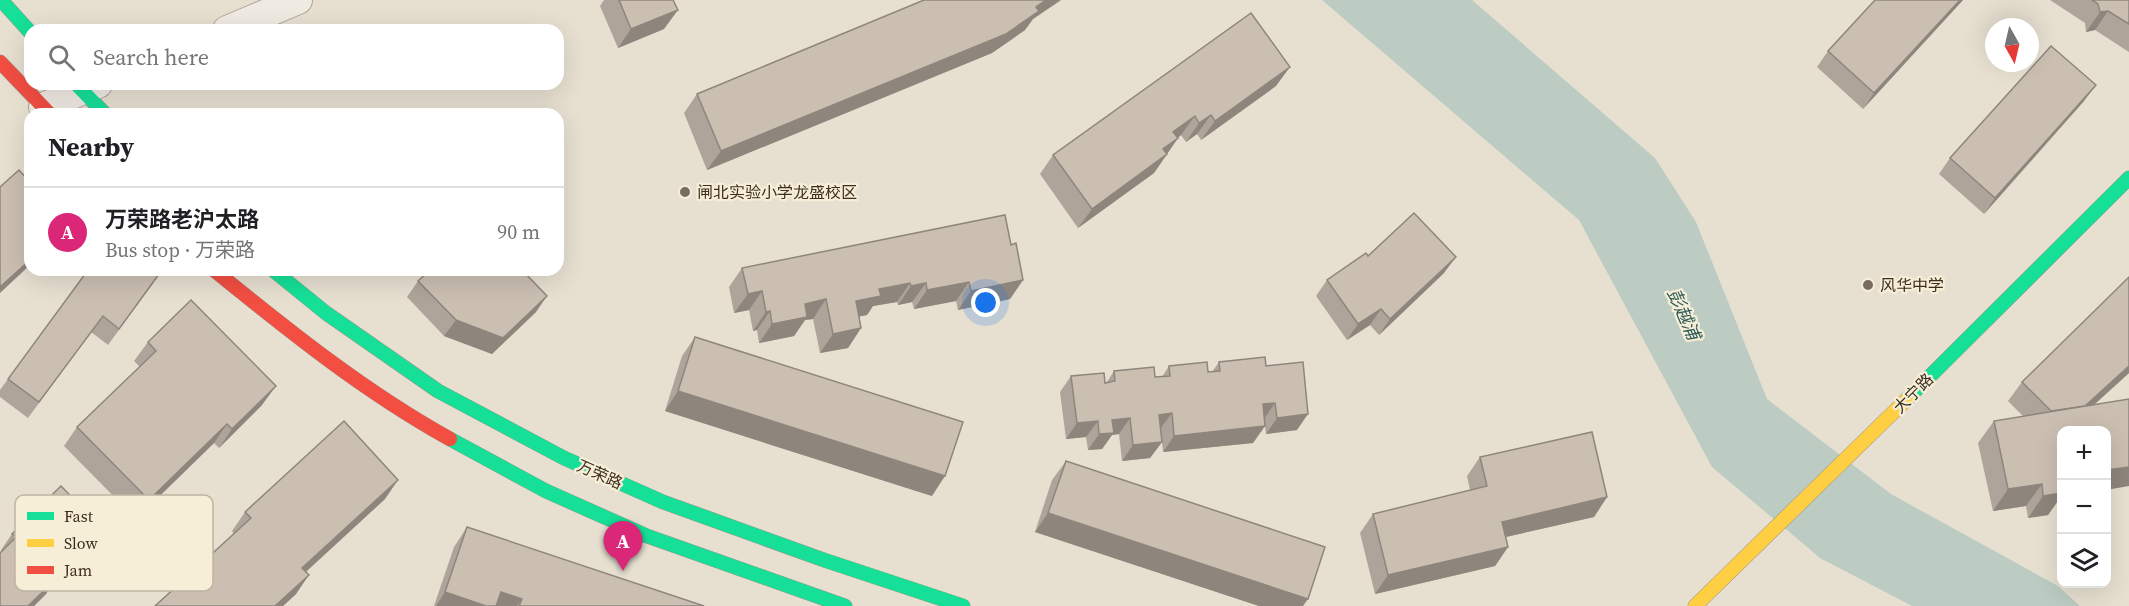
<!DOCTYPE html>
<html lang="en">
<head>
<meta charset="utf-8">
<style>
	:root { --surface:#fff; --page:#f2f2f2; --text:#202124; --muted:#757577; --line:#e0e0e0; --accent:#db2777 }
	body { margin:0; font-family:"Source Serif 4","Noto Sans SC",serif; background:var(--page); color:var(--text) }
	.controls { position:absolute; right:18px; bottom:18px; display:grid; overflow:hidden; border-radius:12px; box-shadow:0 6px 24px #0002 }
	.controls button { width:54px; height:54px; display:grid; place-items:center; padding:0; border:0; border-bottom:2px solid var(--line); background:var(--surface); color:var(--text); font:30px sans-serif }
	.compass { position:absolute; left:1985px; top:18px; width:54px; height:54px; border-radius:50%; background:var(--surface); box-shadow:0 6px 24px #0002; rotate:172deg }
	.you { position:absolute; left:986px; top:303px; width:21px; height:21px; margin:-15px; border:4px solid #fff; border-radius:50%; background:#1a73e8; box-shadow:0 0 0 9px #1a73e833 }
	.badge { display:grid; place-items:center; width:39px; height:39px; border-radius:50%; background:var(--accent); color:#fff; font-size:20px; font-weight:700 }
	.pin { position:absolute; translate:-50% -50px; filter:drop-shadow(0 2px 3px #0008) }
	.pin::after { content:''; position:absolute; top:32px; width:21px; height:18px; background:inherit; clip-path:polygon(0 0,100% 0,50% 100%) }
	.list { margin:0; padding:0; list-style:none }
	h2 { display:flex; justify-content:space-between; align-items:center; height:78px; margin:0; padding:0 24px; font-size:26px }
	h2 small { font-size:20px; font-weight:400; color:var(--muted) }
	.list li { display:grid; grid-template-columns:39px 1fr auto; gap:18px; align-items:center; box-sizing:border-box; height:90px; padding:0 24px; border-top:2px solid var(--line) }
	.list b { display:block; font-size:22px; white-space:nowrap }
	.list p { margin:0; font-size:20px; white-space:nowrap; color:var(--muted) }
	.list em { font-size:20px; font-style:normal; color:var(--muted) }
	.icon { flex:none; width:33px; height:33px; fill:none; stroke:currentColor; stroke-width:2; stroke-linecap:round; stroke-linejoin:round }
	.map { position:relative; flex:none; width:2129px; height:606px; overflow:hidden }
	.search { position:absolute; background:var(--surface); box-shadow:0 6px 24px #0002; left:24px; top:24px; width:540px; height:66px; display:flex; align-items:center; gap:15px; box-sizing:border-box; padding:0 21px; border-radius:18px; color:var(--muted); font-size:22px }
	.panel { position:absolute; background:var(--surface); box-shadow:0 6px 24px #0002; left:24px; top:108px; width:540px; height:168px; border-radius:18px }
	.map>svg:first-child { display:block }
	.water { fill:#bcccc2 }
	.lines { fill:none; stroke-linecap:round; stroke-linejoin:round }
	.street-casing { stroke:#ada599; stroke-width:30 }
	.fast-casing { stroke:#9c958a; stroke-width:15 }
	.slow-casing { stroke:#9c958a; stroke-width:15 }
	.jam-casing { stroke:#9c958a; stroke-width:15 }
	.street { stroke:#efebe3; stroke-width:28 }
	.fast { stroke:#16e098; stroke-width:14 }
	.slow { stroke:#ffcf43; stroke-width:14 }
	.jam { stroke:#f24e42; stroke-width:14 }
	.wall { fill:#afa499 }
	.shaded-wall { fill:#8e867d }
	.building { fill:#cbbfb2; stroke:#8e867d; stroke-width:1.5 }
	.poi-dot { fill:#786c5e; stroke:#f7eed8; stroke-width:2 }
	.labels { text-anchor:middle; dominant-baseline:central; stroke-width:4.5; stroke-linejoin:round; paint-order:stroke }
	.poi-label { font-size:16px; fill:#3d2e20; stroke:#f7eed8; text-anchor:start }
	.street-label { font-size:16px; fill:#3d2e20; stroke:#f7eed8 }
	.water-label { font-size:18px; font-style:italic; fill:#2f5d5a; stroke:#f7eed8 }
	.key { fill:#f7eed8; stroke:#bfb4a1; stroke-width:1.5 }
	.key-label { font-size:16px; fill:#3d2e20 }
</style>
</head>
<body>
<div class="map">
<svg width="2129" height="606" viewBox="0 0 2129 606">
	<rect width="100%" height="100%" fill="#e7e0d1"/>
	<path class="water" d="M1322 0H1472L1655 158 1696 222 1767 399 1891 494 2058 586 2080 606H1912L1820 558 1712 467 1579 220Z"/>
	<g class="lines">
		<g class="street-casing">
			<g id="street">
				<path d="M227 30 298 0"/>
				<path d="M43 107 98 84"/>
			</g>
		</g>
		<g class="fast-casing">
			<g id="fast">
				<path d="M1 0 30 32"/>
				<path d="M76 84 105 114"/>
				<path d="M273 270 326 313 438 391 564 458 663 502 824 560 963 606"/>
				<path d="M1907 399 2129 178"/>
				<path d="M450 439 546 491 647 536 845 606"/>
			</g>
		</g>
		<g class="slow-casing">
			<path id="slow" d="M1695 606 1907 399"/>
		</g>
		<g class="jam-casing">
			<g id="jam">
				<path d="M0 62 50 114"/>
				<path d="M214 270C289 331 365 392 450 439"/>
			</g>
		</g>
		<use href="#street" class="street"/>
		<use href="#fast" class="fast"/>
		<use href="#slow" class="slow"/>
		<use href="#jam" class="jam"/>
	</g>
	<g class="wall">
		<path d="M604 0H673L664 29 618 48 600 6Z"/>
		<path d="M924 0H1061L1033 19 1025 30 992 53 707 170 684 113 697 94Z"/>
		<path d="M1963 0 1863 109 1817 67 1828 51Z"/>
		<path d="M2050 0H2129V52L2095 30 2086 32 2085 23Z"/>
		<path d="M1276 86 1201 140 1197 134 1186 142 1181 135 1178 138 1154 173 1078 228 1040 174 1053 155Z"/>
		<path d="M2084 101 1984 214 1939 174 1950 158Z"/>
		<path d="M1011 245 1023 280 1010 299 958 310 956 301 914 309 912 302 898 305 897 302 873 306 867 315 859 316 861 328 848 348 820 353 813 319 805 320 794 336 759 343 757 330 753 331 749 310 734 313 729 287 742 268Z"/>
		<path d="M1368 256 1444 273 1379 335 1370 325 1347 340 1316 296 1327 280Z"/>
		<path d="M418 281 536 312 492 354 444 336 407 297Z"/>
		<path d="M154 282 108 345 91 332 28 418 0 397V390L8 379Z"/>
		<path d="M695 337 932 496 665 411 682 356Z"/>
		<path d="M148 342 262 405 219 448 214 443 136 519 64 446 77 427 140 367 134 361Z"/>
		<path d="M1219 362 1266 366 1297 430 1266 434 1264 419 1265 426 1253 443 1163 452 1162 442 1150 458 1122 461 1119 434 1112 435 1102 449 1088 450 1086 437 1066 439 1060 392 1071 376 1105 383 1107 382 1114 371 1155 377H1162L1169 366 1208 372H1212Z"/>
		<path d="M2129 373 2094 405 2060 498 2048 515 2028 518 2026 506 1993 511 1978 443 1994 421 2023 416 2008 401 2022 382Z"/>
		<path d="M1480 457 1607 497 1594 517 1505 537 1508 547 1495 566 1375 594 1360 533 1373 514 1470 490 1467 476Z"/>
		<path d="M1066 461 1303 606H1259L1035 532 1052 480Z"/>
		<path d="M385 499 306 572 296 594 283 606H155L234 534 232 531 245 512Z"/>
		<path d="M99 525 88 541 53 575 46 594 34 606H0L2 551 1 550 12 534Z"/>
		<path d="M467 527 704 606H434L454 547Z"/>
	</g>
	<g class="shaded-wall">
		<path d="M1046 0H1061L1033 19 1025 30 992 53 707 170 721 151 1036 7Z"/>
		<path d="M1960 0H1963L1863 109 1874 93Z"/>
		<path d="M678 10 664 29 618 48 631 29Z"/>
		<path d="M2108 11 2095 30 2086 32 2100 12Z"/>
		<path d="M1290 67 1276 86 1201 140 1215 121Z"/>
		<path d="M2096 85 2084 101 1984 214 1995 198Z"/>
		<path d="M1211 115 1197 134 1186 142 1199 123Z"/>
		<path d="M1195 116 1181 135 1160 151 1173 132Z"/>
		<path d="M1178 138 1154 173 1078 228 1092 209 1163 149Z"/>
		<path d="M1456 257 1444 273 1379 335 1390 319Z"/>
		<path d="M30 260V265L0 293V287Z"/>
		<path d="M1023 280 1010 299 958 310 971 291Z"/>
		<path d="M969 282 956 301 914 309 927 290Z"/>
		<path d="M910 283 897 302 873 306 867 315 843 320 856 301 879 289Z"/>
		<path d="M926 283 912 302 898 305 911 286Z"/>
		<path d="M762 291 749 310 734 313 748 294Z"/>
		<path d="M547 296 536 312 492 354 444 336 456 320Z"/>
		<path d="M826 299 813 319 805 320 794 336 759 343 772 324 805 304Z"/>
		<path d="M1381 309 1370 325 1347 340 1358 324Z"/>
		<path d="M770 311 757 330 753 331 766 312Z"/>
		<path d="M861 328 848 348 820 353 833 334Z"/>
		<path d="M2129 366V373L2067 429 2081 410Z"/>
		<path d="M276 386 262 405 219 448 232 429Z"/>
		<path d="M678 391 945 476 932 496 665 411Z"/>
		<path d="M1275 403 1264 419 1263 404Z"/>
		<path d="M1172 413 1160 429 1159 415Z"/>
		<path d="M1308 414 1297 430 1266 434 1277 418Z"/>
		<path d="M1130 418 1119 434 1112 435 1102 449 1088 450 1099 434 1112 420Z"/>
		<path d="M1098 421 1086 437 1066 439 1077 423Z"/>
		<path d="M227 424 214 443 136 519 149 500Z"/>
		<path d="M1265 426 1253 443 1163 452 1174 436Z"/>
		<path d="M1162 442 1150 458 1122 461 1133 445Z"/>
		<path d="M2129 467V486L2106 490V470Z"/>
		<path d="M2061 477V497L2060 498 2048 515 2028 518 2043 496Z"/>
		<path d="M398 480 385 499 289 587 302 568Z"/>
		<path d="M2042 484 2026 506 1993 511 2008 489Z"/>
		<path d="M1607 497 1594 517 1488 541 1502 522Z"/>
		<path d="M1048 513 1308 599 1303 606H1259L1035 532Z"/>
		<path d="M99 525 88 541 39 588 51 572Z"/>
		<path d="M1508 547 1495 566 1375 594 1388 575Z"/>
		<path d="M309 575 296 594 283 606H275Z"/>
		<path d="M57 578 46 594 34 606H28Z"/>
		<path d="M445 592 486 606H436Z"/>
		<path d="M501 592 522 599 517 606H491Z"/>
	</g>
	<g class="building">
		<path d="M619 0H673L678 10 631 29Z"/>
		<path d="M924 0H1046L1036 7 1039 11 1006 34 721 151 697 94Z"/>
		<path d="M1875 0H1960L1874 93 1828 51Z"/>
		<path d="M2092 0H2129V24L2108 11 2100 12 2098 4Z"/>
		<path d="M1251 13 1290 67 1215 121 1211 115 1199 123 1195 116 1173 132 1178 138 1163 149 1167 154 1092 209 1053 155Z"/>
		<path d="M2051 46 2096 85 1995 198 1950 158Z"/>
		<path d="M19 170 30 182V260L0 287V187Z"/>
		<path d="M1414 213 1456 257 1390 319 1381 309 1358 324 1327 280 1366 253 1368 256Z"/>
		<path d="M1005 215 1011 245 1016 243 1023 280 971 291 969 282 927 290 926 283 911 286 910 283 879 289 881 296 856 301 861 328 833 334 826 299 805 304 807 317 772 324 770 311 766 312 762 291 748 294 742 268Z"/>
		<path d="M88 270H162L119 329 103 316 39 402 8 379Z"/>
		<path d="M430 270H522L547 296 503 338 456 320 418 281Z"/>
		<path d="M2129 277V366L2085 406 2051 411 2022 382Z"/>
		<path d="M191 300 276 386 232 429 227 424 149 500 77 427 156 351 148 342Z"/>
		<path d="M695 337 963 422 945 476 678 391Z"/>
		<path d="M1265 357 1266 366 1303 362 1308 414 1277 418 1275 403 1263 404 1265 426 1174 436 1172 413 1159 415 1162 442 1133 445 1130 418 1112 420 1114 433 1099 434 1098 421 1077 423 1071 376 1104 373 1105 383 1115 381 1114 371 1154 367 1155 377 1170 376 1169 366 1207 362 1208 372 1220 371 1219 362Z"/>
		<path d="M2129 399V467L2106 470V430H2061V493L2043 496 2042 484 2008 489 1994 421Z"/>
		<path d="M344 421 398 480 302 568 309 575 275 606H155L251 518 245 512Z"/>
		<path d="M1592 432 1607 497 1502 522 1508 547 1388 575 1373 514 1487 486 1480 457Z"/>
		<path d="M1066 461 1325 547 1308 599 1048 513Z"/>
		<path d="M61 486 99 525 51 572 57 578 28 606H0V553L16 537 12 534Z"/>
		<path d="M467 527 704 606H519L522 599 501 592 496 606H486L445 592Z"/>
	</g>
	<g class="poi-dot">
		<circle cx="685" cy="192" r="6"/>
		<circle cx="1868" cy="285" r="6"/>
	</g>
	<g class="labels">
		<g class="poi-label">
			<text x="697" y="192">闸北实验小学龙盛校区</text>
			<text x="1880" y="285">风华中学</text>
		</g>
		<g class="street-label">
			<text transform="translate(1913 393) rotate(-45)">大宁路</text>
			<text transform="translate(600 474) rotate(24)">万荣路</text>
		</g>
		<g class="water-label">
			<text transform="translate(1684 314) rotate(66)">彭越浦</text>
		</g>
	</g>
	<rect x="15" y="495" width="198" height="96" rx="9" class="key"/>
	<rect x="27" y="512" width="27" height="8" fill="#16e098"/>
	<rect x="27" y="539" width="27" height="8" fill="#ffcf43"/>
	<rect x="27" y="566" width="27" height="8" fill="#f24e42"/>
	<g class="key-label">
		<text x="64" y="522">Fast</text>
		<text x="64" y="549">Slow</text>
		<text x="64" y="576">Jam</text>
	</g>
</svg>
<div class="controls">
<button>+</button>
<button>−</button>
<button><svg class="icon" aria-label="layers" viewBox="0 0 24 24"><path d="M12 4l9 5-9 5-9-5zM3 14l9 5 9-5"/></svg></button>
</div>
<svg class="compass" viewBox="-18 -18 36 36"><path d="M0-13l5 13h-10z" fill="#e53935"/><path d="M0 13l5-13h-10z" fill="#757577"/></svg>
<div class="you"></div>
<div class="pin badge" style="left:623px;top:571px">A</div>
<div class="search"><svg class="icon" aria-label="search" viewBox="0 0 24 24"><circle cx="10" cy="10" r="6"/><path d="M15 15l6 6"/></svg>Search here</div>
<section class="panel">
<h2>Nearby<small></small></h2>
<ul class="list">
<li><span class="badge">A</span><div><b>万荣路老沪太路</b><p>Bus stop · 万荣路</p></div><em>90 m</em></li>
</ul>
</section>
</div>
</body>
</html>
